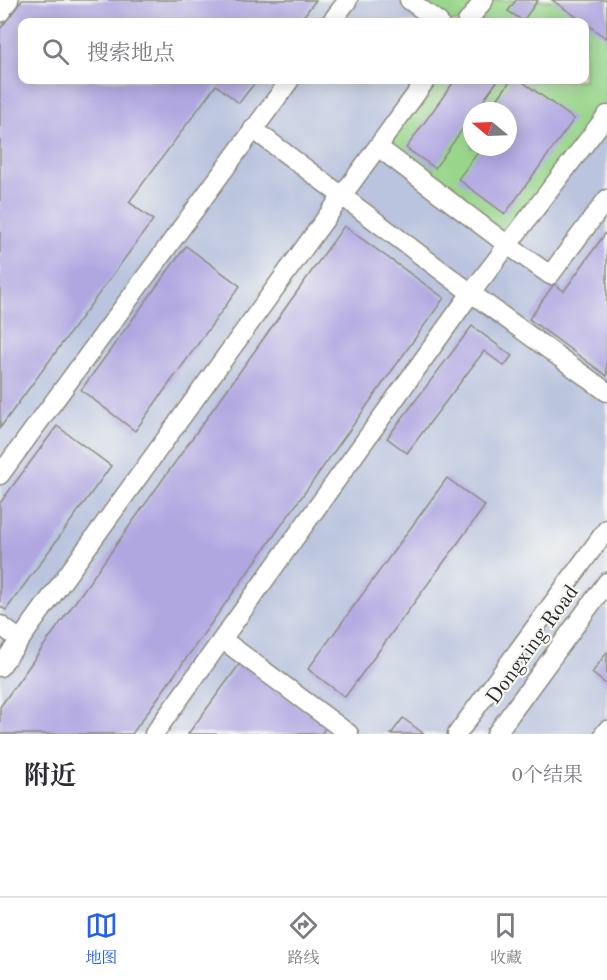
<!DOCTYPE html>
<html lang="zh">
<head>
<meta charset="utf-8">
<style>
	:root { --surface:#fff; --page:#f2f2f3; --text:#2b2b33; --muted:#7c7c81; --line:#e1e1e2; --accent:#2563eb }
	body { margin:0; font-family:"Old Standard TT","Noto Serif SC",serif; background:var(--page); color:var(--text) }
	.compass { position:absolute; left:463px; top:102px; width:54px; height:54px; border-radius:50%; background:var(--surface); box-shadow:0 3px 15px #0003; rotate:289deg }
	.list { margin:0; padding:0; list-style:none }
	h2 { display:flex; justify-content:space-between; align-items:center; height:78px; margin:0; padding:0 24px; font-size:26px }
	h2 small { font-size:20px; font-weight:400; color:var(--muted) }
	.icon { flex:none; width:33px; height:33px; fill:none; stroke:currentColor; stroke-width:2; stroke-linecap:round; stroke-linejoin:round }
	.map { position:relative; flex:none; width:607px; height:734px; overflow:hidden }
	.search { position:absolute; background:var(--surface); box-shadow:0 3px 15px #0003; left:18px; right:18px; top:18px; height:66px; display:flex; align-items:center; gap:15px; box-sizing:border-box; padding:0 21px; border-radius:12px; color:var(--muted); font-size:22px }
	.sheet { height:162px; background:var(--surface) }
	nav { display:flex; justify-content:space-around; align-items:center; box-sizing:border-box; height:84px; border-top:2px solid var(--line); background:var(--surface); font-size:16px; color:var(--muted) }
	nav a { display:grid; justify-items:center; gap:3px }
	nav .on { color:var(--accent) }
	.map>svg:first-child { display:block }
	.industrial { fill:#bac4de; fill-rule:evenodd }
	.green { fill:#99d68b; stroke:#62805b; stroke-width:1.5; fill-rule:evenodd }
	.building { fill:#b0a7e1 }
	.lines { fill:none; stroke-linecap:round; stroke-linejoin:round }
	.minor-casing { stroke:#8c8a7e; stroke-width:21 }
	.minor { stroke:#fff; stroke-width:18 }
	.labels { text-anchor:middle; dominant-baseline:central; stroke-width:4.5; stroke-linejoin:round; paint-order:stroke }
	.street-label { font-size:21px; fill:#2b2b2b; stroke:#f6f6f2 }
</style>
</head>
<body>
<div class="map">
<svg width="607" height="734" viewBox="0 0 607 734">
	<rect width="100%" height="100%" fill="#f6f6f2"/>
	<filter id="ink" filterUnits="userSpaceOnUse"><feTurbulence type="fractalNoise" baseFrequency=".0167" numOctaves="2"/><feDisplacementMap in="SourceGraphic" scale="12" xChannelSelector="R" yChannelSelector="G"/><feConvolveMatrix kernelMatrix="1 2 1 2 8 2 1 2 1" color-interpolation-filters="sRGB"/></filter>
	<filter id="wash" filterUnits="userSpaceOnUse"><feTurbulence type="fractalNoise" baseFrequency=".008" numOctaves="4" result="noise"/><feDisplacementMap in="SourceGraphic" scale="24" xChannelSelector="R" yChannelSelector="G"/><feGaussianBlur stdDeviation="1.35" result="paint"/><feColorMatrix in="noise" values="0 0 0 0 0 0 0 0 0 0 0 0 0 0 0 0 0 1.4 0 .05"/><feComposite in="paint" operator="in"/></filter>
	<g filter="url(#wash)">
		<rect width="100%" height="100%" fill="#eee8d1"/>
		<path class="industrial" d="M0 0H607V734H0ZM22 22H584V80H22ZM472 111H508V147H472Z"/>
		<path class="green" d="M409 0H607V115L509 246 378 147 426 80H584V22H439ZM472 111H508V147H472Z"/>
		<g id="blocks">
			<g class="building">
				<path d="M22 0H316L299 22H22V80H257L239 103 216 85 129 202 153 220 0 428V29Z"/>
				<path d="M516 0H538L523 21 508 11Z"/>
				<path d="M552 0H607V39L584 22Z"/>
				<path d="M455 80H498L476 111H472V116L435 168 406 148Z"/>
				<path d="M511 80H520L574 119 505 214 458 179 482 147H508V111H495L491 108Z"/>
				<path d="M344 226 444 298 132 734H0V707Z"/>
				<path d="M607 231V376L529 319 554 284 564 291Z"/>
				<path d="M186 246 240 286 135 431 81 390Z"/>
				<path d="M472 326 512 356 504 366 484 351 407 453 387 438Z"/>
				<path d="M57 426 111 466 6 610 0 606V503Z"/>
				<path d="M447 478 485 506 345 697 308 669Z"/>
				<path d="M607 652V685L592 673Z"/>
				<path d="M241 662 327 726 321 734H188Z"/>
				<path d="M403 718 424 734H391Z"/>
			</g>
		</g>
	</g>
	<g filter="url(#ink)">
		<use href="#blocks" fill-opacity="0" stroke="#8c8a7e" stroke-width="1.5"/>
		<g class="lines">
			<g class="minor-casing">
				<g id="minor">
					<path d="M409 0 439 22"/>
					<path d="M0 13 9 0"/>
					<path d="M331 22 348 0"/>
					<path d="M467 22 484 0"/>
					<path d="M253 129 471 293 607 115"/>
					<path d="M378 147 509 246 550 275 607 199"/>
					<path d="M0 475 290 80"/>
					<path d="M0 625 20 640 426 80"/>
					<path d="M223 640 349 734"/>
					<path d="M0 667 20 640"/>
					<path d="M154 734 471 293 607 392"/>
					<path d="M457 734 607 529"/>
					<path d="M496 734 607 582"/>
					<path d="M604 734 607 730"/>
				</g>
			</g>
			<use href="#minor" class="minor"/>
		</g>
	</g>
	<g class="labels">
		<g class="street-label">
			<text transform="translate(533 645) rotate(-54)">Dongxing Road</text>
		</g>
	</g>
</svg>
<svg class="compass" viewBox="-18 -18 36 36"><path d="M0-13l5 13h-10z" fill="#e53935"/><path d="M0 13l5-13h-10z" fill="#7c7c81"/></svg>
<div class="search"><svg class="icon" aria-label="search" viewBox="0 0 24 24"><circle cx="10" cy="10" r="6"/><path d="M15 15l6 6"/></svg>搜索地点</div>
</div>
<section class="sheet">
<h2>附近<small>0个结果</small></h2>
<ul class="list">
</ul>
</section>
<nav>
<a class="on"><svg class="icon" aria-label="map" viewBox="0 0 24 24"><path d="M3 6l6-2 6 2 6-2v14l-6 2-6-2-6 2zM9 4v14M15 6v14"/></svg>地图</a>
<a><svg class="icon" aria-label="directions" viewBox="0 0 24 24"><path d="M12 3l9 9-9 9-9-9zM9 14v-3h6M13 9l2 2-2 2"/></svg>路线</a>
<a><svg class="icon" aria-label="saved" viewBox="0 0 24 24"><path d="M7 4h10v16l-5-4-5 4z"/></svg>收藏</a>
</nav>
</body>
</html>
